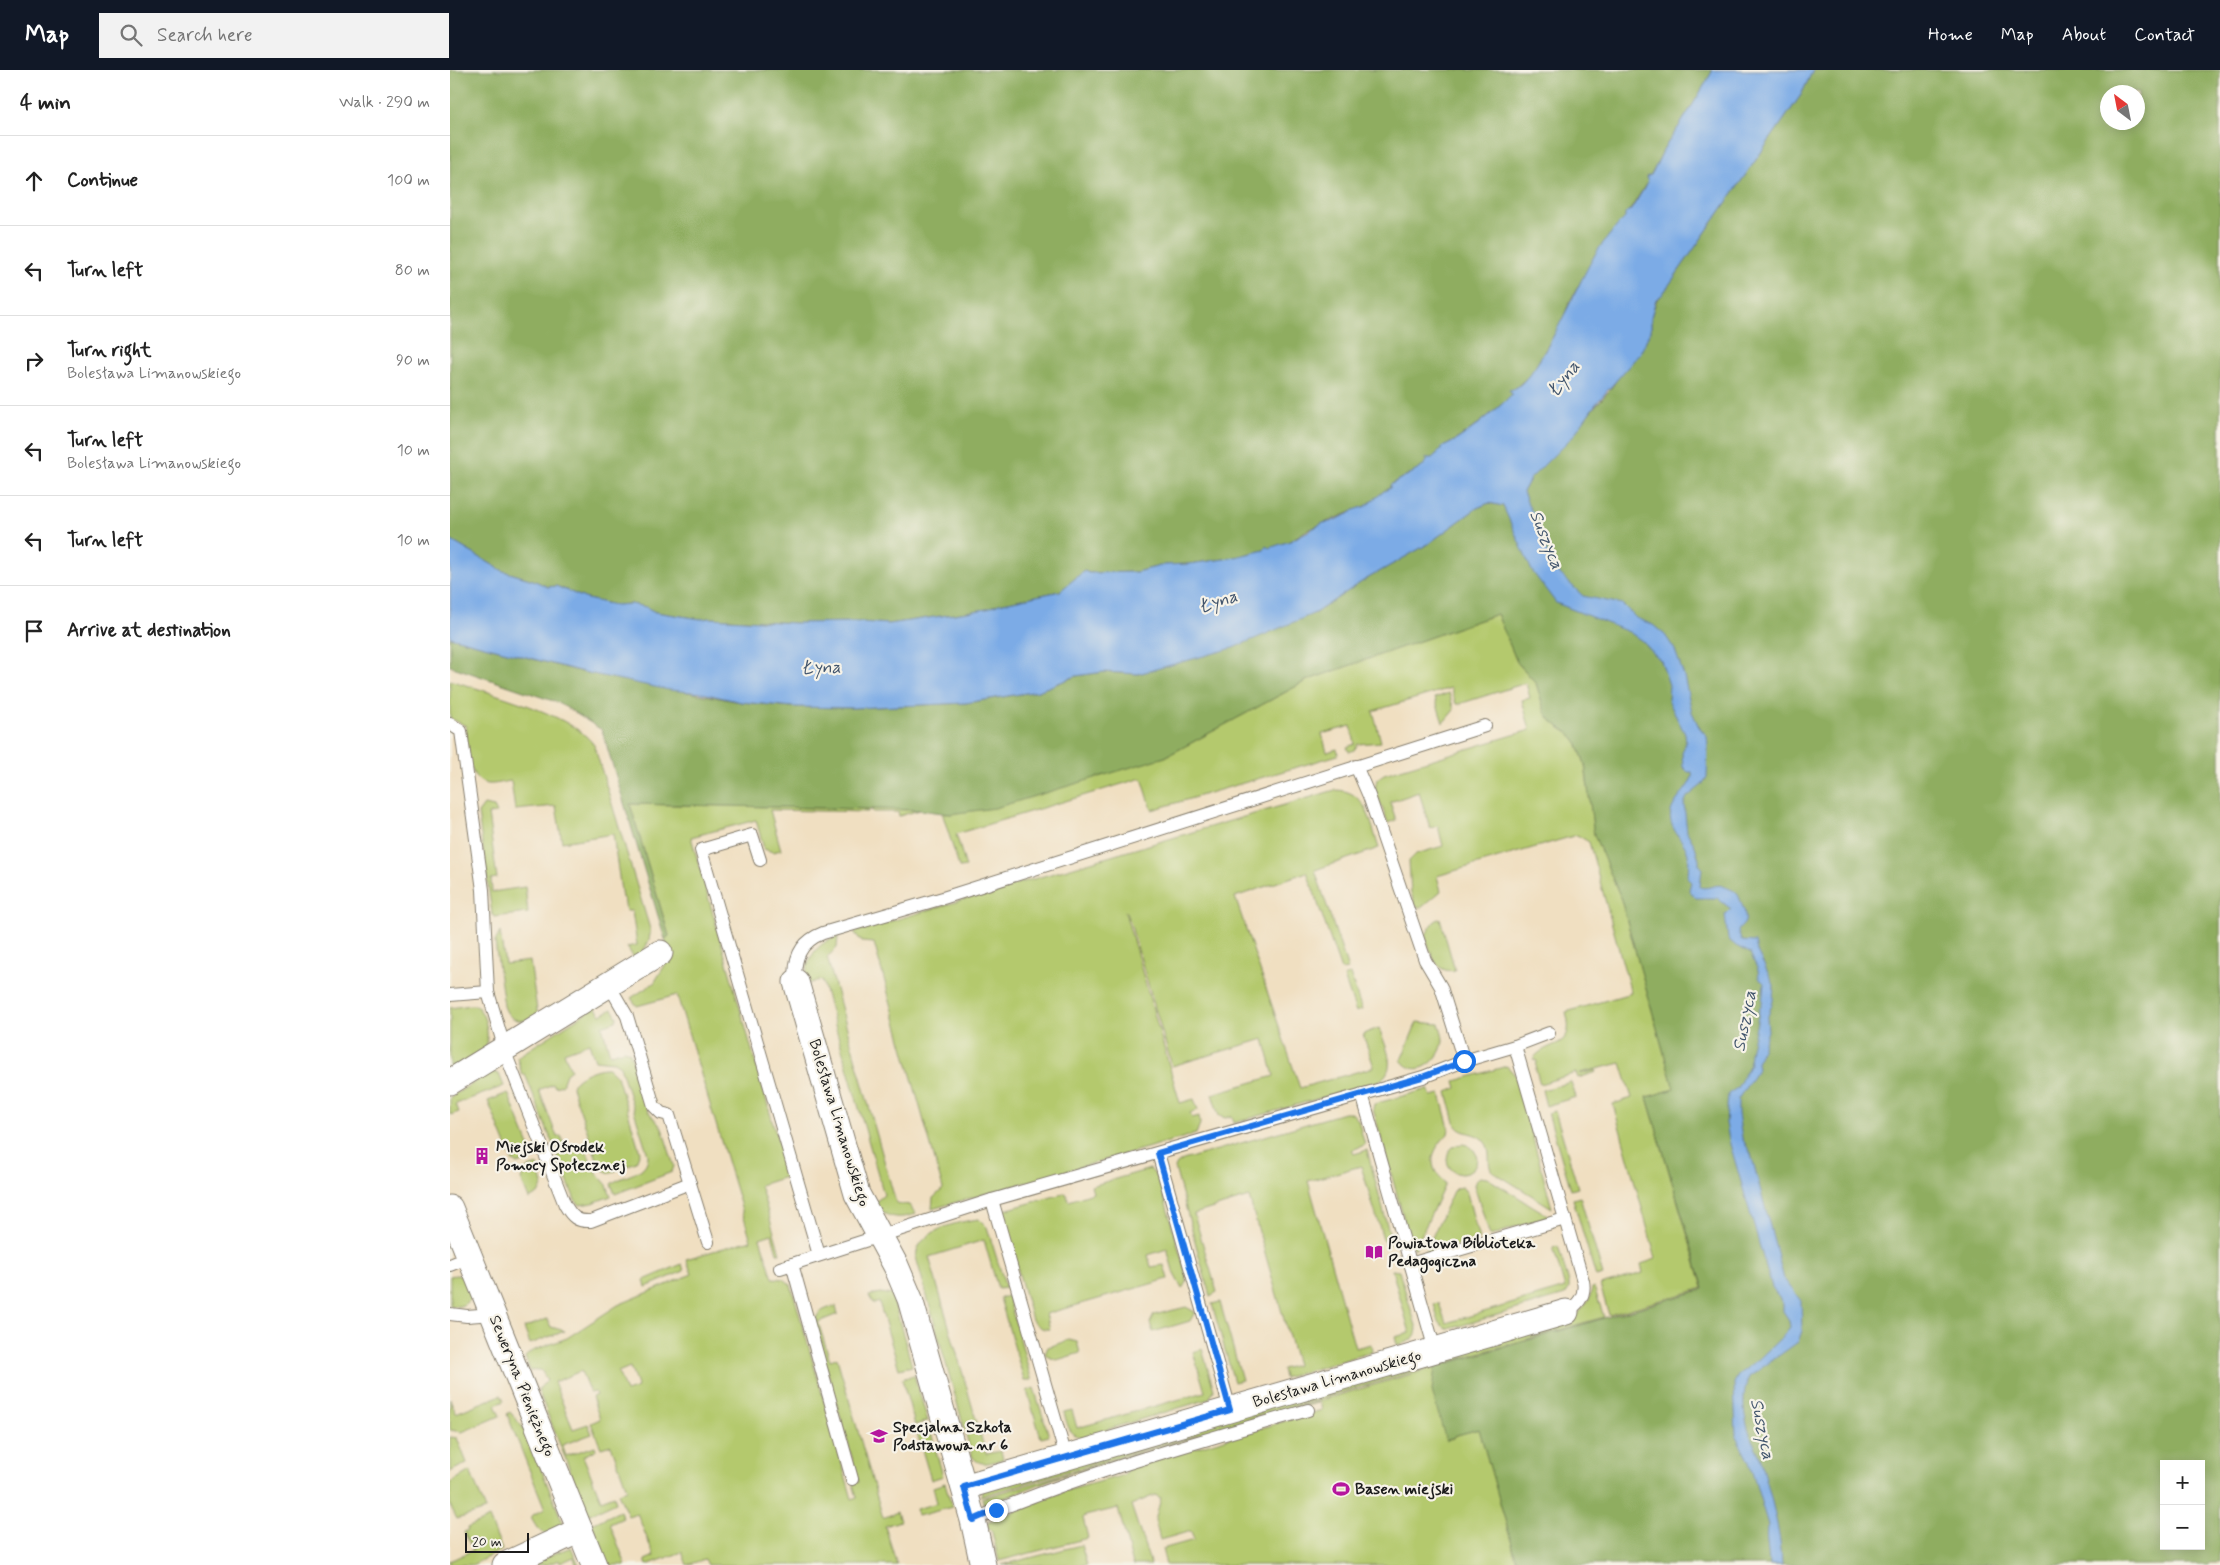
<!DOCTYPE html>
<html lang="en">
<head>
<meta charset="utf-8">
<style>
	:root { --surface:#fff; --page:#f2f2f2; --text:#222; --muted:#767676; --line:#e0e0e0; --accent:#111827 }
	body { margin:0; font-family:Mynerve,sans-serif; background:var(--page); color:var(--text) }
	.controls { position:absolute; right:15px; bottom:15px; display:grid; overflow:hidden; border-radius:0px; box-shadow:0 2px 12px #0003 }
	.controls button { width:45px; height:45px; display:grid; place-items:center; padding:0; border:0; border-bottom:1px solid var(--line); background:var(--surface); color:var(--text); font:25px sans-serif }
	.compass { position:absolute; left:1650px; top:15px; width:45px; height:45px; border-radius:50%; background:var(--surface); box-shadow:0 2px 12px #0003; rotate:328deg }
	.scale { position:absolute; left:15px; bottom:12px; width:64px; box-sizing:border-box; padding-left:5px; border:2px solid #1c1c1c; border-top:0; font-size:14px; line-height:18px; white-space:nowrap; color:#1c1c1c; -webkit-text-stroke:4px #f7f3e8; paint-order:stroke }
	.stop { position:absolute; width:15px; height:15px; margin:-11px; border:4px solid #1a73e8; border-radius:50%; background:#fff }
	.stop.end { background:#1a73e8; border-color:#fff; box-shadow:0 1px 5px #0008 }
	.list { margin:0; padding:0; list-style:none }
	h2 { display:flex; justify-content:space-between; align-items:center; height:65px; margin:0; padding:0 20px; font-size:21px }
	h2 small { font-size:16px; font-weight:400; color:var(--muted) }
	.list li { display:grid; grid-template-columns:32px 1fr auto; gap:15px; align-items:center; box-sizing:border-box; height:90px; padding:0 20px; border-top:1px solid var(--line) }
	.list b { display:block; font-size:19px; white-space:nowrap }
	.list p { margin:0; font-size:16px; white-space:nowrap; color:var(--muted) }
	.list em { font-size:16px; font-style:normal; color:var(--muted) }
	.icon { flex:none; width:28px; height:28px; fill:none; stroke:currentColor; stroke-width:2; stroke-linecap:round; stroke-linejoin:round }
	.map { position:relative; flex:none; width:1770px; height:1495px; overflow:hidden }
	header { display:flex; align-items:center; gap:30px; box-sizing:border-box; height:70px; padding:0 25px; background:var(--accent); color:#fff }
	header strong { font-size:24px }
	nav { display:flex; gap:28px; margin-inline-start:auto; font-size:18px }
	.search { width:350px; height:45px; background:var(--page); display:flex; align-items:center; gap:12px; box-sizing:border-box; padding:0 18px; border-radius:0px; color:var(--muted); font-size:19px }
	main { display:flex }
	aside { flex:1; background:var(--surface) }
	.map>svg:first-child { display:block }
	.green { fill:#b4c96d; stroke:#687244; fill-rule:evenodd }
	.forest { fill:#8fad60; stroke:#56643e; fill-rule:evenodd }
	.water { fill:#7babe6; stroke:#4c6481 }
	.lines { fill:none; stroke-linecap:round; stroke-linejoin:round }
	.lane-casing { stroke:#867e6e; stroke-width:14 }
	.street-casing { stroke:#867e6e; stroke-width:27 }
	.lane { stroke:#fff; stroke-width:12 }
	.street { stroke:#fff; stroke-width:25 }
	.route { stroke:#1a73e8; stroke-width:6 }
	.labels { text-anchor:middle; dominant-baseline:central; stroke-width:4.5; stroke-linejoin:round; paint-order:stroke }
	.street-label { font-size:16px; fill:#1c1c1c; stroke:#f7f3e8 }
	.poi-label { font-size:16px; font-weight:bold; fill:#1c1c1c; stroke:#f7f3e8; text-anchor:start }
	.water-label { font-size:18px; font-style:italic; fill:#42556d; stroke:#f7f3e8 }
</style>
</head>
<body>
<header>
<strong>Map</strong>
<div class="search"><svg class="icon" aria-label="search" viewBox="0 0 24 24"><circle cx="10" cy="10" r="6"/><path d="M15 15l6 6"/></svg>Search here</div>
<nav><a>Home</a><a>Map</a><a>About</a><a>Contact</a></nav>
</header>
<main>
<aside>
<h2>4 min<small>Walk · 290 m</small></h2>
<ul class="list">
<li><svg class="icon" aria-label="ahead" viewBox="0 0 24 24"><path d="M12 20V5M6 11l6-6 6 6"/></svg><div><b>Continue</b></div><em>100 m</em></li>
<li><svg class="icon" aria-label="left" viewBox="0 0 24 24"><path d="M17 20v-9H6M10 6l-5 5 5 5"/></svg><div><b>Turn left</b></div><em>80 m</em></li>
<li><svg class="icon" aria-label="right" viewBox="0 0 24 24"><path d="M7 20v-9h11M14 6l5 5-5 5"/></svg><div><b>Turn right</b><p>Bolesława Limanowskiego</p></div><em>90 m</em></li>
<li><svg class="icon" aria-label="left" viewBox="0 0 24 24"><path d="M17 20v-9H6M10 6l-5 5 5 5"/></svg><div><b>Turn left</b><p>Bolesława Limanowskiego</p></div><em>10 m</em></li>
<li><svg class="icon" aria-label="left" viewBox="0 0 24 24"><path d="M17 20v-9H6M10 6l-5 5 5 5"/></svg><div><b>Turn left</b></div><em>10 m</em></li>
<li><svg class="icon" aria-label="arrive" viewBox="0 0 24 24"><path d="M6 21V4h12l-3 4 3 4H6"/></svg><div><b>Arrive at destination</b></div></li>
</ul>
</aside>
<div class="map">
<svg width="1770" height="1495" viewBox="0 0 1770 1495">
	<rect width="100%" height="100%" fill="#f7f3e8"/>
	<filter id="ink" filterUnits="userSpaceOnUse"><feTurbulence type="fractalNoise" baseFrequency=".02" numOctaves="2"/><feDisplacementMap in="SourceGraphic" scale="10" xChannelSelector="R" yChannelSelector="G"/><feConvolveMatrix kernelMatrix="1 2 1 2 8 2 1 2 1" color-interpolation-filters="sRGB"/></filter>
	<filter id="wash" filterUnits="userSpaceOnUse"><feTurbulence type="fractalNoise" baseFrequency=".0096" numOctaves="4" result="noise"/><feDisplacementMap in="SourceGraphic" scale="20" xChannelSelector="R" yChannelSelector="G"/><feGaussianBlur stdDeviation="1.12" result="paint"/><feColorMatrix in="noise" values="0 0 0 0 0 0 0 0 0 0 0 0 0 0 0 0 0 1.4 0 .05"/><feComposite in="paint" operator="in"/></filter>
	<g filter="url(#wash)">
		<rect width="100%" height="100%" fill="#f0dfc1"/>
		<g class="green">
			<path d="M1047 544 1067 592 1086 613 1095 642 1110 658 1120 664 1128 675 1135 694 1144 764 1170 826 1224 1019 1197 1027 1253 1218 1159 1245 1150 1215 1193 1203 1191 1194 1206 1189 1163 1034 1182 1028 1171 993 1130 1003 1131 1004 1146 1000 1147 1002 1128 1008 1126 1003 1090 1014 1086 1000 1087 991 1083 989C1097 969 1127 981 1116 942L1181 923 1139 772 1127 765 987 806 991 821 971 838 965 835 961 823 959 791 966 784 993 776 988 756 980 758 969 722 940 732 946 750 938 753 925 719 927 709 934 704 1080 660 1072 630 1080 628 1076 613 1009 634H1006L1001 618 923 641 931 672 908 674 904 680 899 682 897 677 905 674 901 656 872 664 877 682 887 679 888 685 702 740 692 708 506 764 516 797 511 798 509 797 492 742 500 744 715 687 858 610Z"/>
			<path d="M0 610C36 622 123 644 144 675L200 859C201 873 194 880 185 890L177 877 187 875 182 841H176L174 828H172L163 764 112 772 106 736 65 740 61 711C53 712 41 716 34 713 15 706 18 671 16 656L0 648Z"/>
			<path d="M999 623 1004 640 993 653 985 628Z"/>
			<path d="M885 720C918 720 920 753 929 778L865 800 898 899 891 900 857 802 785 827 850 1018 924 997 913 964 929 958C935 976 949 998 929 1011L784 1053 782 1046 776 1048 769 1046 762 1024 824 1006 814 969 722 996 677 842H675L730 1033 744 1029 748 1040 740 1043 742 1048 749 1046 750 1054 746 1064 482 1139 483 1128 493 1119 424 873 412 872 404 862Z"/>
			<path d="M180 734 470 740 449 746 448 742H423L422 740H418V742L320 740 331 780 323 782 314 779 306 750 241 767 338 1106 310 1115 330 1183H327L322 1164 310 1168 323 1208 334 1209 341 1215 402 1429 407 1427 403 1414 409 1412 364 1254C367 1241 374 1239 386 1236L388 1244 368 1252 380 1290 387 1288 433 1448 447 1442 450 1451 435 1456 447 1495H258L255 1489 237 1495 232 1482 197 1495 195 1490 204 1486 187 1443 178 1446 168 1423 177 1419 161 1375 151 1378 141 1353 150 1349 142 1327 146 1325 145 1322 140 1323 131 1301 104 1312 123 1359 138 1354 142 1364 112 1375 116 1386 145 1376 146 1380 133 1386 151 1430 164 1425 166 1432 138 1445 88 1320 97 1310 91 1300 80 1301 75 1287 82 1281 117 1268 168 1235 242 1204 236 1189 301 1170 227 925 187 936 181 928 204 913 220 887 215 869 219 866ZM180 1297 188 1318 176 1322 168 1302Z"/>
			<path d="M34 735 44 737 47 743 38 744 47 808 41 809 42 822 75 817 78 843 44 847 42 844 28 743Z"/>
			<path d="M990 848 1005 900C985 905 981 881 975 866L984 852Z"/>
			<path d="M50 862 55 894 80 891 88 947C74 952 60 954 54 936L45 872Z"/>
			<path d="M388 866 387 878 377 887 446 1133 459 1135 466 1144C448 1150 436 1148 423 1134L434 1125 372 910 356 914C354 891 366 873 388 866Z"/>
			<path d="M900 904 912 940 906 942 894 907Z"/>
			<path d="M21 935 27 936C37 948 39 963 36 978L0 1002V938Z"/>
			<path d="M145 937 151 945 162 939 167 947 166 951 152 956 160 984 175 980 180 983 198 1041 212 1058 224 1096 222 1102 165 1124 161 1114C174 1104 198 1105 198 1085L170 996 164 992 145 990 139 973 114 982 121 1000 116 1004 112 1015 105 1017 103 1014 89 1020 107 1067 111 1066 114 1074 104 1077 75 1004 72 1005 67 987Z"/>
			<path d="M967 952 989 954C990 959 993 964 993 970 992 990 966 1011 951 990Z"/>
			<path d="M1057 996 1066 1006 1102 1138 1042 1101C1036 1094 1043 1081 1034 1071 1026 1061 1012 1065 1006 1056L997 1022 1007 1018 1005 1011Z"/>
			<path d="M159 998 167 1006 190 1082 186 1092 160 1103 153 1100 148 1092 122 1017C124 1006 148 997 159 998Z"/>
			<path d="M42 1002 49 1004 54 1016 6 1034 9 1042 0 1045V1027Z"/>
			<path d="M1121 1012 1126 1027 1096 1036 1092 1020Z"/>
			<path d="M978 1019 981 1026 990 1024 999 1058 998 1064C987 1075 977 1088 987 1104 990 1109 993 1109 995 1114L965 1179 960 1171 923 1039 924 1034Z"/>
			<path d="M58 1023 84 1088 67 1094 65 1091 63 1092 38 1031Z"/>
			<path d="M1105 1041 1128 1118 1121 1120 1098 1043Z"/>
			<path d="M894 1043H902L908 1050 915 1075 902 1080 904 1084 917 1080 942 1173 935 1175 911 1096 858 1111 905 1278 921 1274 922 1282 834 1308 832 1299 847 1295 799 1127 744 1144 767 1222 760 1226 725 1098 727 1094 733 1090Z"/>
			<circle cx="1012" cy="1089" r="15"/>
			<path d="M130 1077H135L144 1100 157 1115 161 1126 142 1133 130 1135 125 1130 107 1085 119 1081 120 1083Z"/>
			<path d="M87 1095 93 1114 88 1124 79 1129 71 1109 76 1099Z"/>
			<path d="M700 1099 709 1109 736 1205V1212L732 1219 724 1204 717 1179 698 1185 701 1197 714 1195 718 1209 596 1244 600 1259C592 1260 587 1256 582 1250L553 1147 555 1140 616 1123 619 1131 643 1123 641 1116Z"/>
			<path d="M1030 1107 1037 1108 1099 1146 1040 1166 1024 1115 1026 1110Z"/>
			<path d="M1012 1117 1017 1123 1029 1169 975 1183 1003 1121 1006 1118Z"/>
			<path d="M1130 1127 1153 1205 1146 1207 1123 1129Z"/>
			<path d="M529 1149 537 1157 556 1218 548 1219 534 1170 479 1187 536 1384 551 1381 553 1389C542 1392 530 1398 522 1386L466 1187C468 1160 507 1152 529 1149Z"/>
			<path d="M1108 1176 1119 1213V1219L1115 1225 1003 1258C988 1260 987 1246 984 1234L989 1233 996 1253 1115 1218 1103 1178Z"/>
			<path d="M232 1194 234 1201 196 1217 194 1210Z"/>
			<path d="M942 1200 949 1201 967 1259C966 1271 956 1272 947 1275L945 1267 960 1263Z"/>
			<path d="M7 1205 17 1208 22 1224C18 1234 10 1239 0 1235V1206Z"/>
			<path d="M1144 1217 1154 1247 531 1426 532 1420 1128 1244 1139 1230 1142 1218Z"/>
			<path d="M1322 1217 1138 1274 1001 1369 1007 1365 1029 1359 1068 1495H716L712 1479 744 1470 741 1461 710 1470 705 1450 711 1428 705 1425 681 1435 701 1495H683L668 1438 635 1446 633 1448 638 1468 549 1491 542 1462 536 1456 539 1452 615 1421 674 1405 678 1398 872 1340 870 1332 605 1408 539 1434 534 1435 532 1428 1156 1248Z"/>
			<path d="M430 1223 442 1225 462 1296 449 1299 429 1232 424 1234 419 1226Z"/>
			<path d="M558 1226 581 1308 582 1310H574L550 1228Z"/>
			<path d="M770 1232 792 1310 784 1312 762 1234Z"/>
			<path d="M736 1237 745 1242 740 1251 703 1262 700 1253 704 1245Z"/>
			<path d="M97 1249 101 1257 115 1261 80 1274 74 1258Z"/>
			<path d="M619 1270 627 1272 630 1283 607 1290 596 1286 595 1284 598 1277Z"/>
			<path d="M752 1279 764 1320 759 1329 632 1367C618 1365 617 1353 614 1342L622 1340 627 1358 755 1322 743 1282Z"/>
			<path d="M464 1305 478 1351 465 1355 452 1309Z"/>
			<path d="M584 1318 599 1366 591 1368 577 1321Z"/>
			<path d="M51 1325 54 1331 45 1335 50 1346 12 1362 0 1360V1329L6 1343Z"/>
			<path d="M60 1342 75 1360 113 1453 109 1459 95 1464 87 1458 81 1448 83 1445 95 1439 57 1344Z"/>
			<path d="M480 1359 493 1406 481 1410 467 1363Z"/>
			<path d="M0 1367 7 1368 17 1393 0 1402Z"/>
			<path d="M20 1401 36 1440 7 1449 0 1435V1413Z"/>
			<path d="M495 1413 502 1437 468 1446 466 1439 487 1433 483 1417Z"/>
			<path d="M170 1441 173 1448 160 1454 176 1495H158L142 1454Z"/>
			<path d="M39 1448 52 1480 22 1495H0V1491L23 1480 14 1462 18 1460 17 1458Z"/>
			<path d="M631 1475 637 1495H552Z"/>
			<path d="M121 1477 129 1495H126L124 1487 110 1493 109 1490 96 1495H75Z"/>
		</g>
		<g class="forest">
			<path d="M0 0H1263C1249 25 1234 50 1217 74 1211 83 1207 95 1201 105L1196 107 1198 111 1175 148 1150 177 1120 231 1111 253 1081 304 1063 320H1060L1062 324C1053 335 1004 375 991 377V380L982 388 976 389 978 390 971 398 940 415V418L934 421 916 436 857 460 838 472 814 480 782 488 739 494 714 495 686 502 640 503 634 501 610 521 549 534 537 539 439 554 410 552 344 553 260 548 251 549 205 542 196 537 181 534 165 535 137 529 106 516 98 517 83 510 53 501 0 470Z"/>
			<path d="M1363 0H1770V1492H1760L1758 1495H1068L1029 1359 1007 1365 996 1371 982 1321 985 1297 1254 1219 1197 1027 1224 1019 1170 826 1144 765 1135 694 1128 675 1120 664 1101 651 1095 642 1086 613 1067 592 1047 544 858 610 715 687 545 738 500 744 470 740 180 734 219 866 215 869 152 660 109 633 0 596V567L132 602 291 632 343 637 403 638 516 633 588 621 626 606 654 602 688 604 865 543 913 511 978 474 1027 438 1039 433 1053 436 1073 422 1080 409 1159 321 1201 260V247L1207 229 1212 225 1351 25ZM1658 22H1688V52H1658ZM1714 1394H1751V1476H1714Z"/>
		</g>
		<path class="water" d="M1263 0H1363L1351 25 1212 225 1206 229 1201 247V260L1191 282 1145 335 1123 366 1080 409 1073 422 1080 439 1086 445 1100 492 1111 505 1133 526 1172 534 1186 548 1203 555 1215 565 1225 580 1234 606 1242 642 1249 657 1257 666 1258 677 1257 707 1252 715 1237 727 1234 734 1237 762 1245 776 1249 790V794L1252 798 1250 817C1258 820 1266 813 1273 816 1291 823 1287 823 1294 840 1295 844 1296 848 1295 852 1294 855 1290 857 1288 861L1292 871 1305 872 1307 881 1324 915 1323 931 1317 949 1318 961 1307 993 1308 999 1288 1029V1044L1292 1068 1301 1084 1334 1209 1351 1231 1352 1261 1348 1272 1299 1307C1290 1326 1294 1350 1302 1370 1305 1377 1309 1383 1311 1390 1320 1424 1331 1460 1332 1495H1319C1319 1484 1314 1463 1318 1455L1299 1392 1286 1366 1284 1313 1289 1304 1309 1289 1334 1265 1340 1257 1339 1250 1333 1241V1234L1322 1217 1317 1201 1280 1074 1276 1053 1278 1024 1287 1018 1300 994C1297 985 1309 951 1309 939L1312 934 1314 913 1309 908 1308 900 1300 883 1286 876 1278 869 1275 845 1281 839 1267 828H1246L1239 820 1241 812 1238 808C1238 799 1240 790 1237 781 1233 769 1217 757 1221 742 1224 729 1245 713 1242 702H1238L1233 697 1232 683 1236 672 1235 664 1218 630 1219 615 1211 591 1192 571 1179 562 1106 533 1082 501 1053 436 1039 433 1027 438 978 474 913 511 865 543 783 578 688 604 654 602 626 606 588 621 516 633 403 638 343 637 291 632 252 623 219 620 133 602 0 567V470L53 501 83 510 98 517 106 516 137 529 165 535 181 534 196 537 205 542 251 549 260 548 344 553 410 552 439 554 537 539 549 534 610 521 634 501 639 503 686 502 714 495 739 494 781 488 814 480 816 476 819 478 840 471 873 453 880 452 899 444 904 440 916 436 934 421 940 418V415L971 398 978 390 975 388H982L991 380V377C1004 376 1052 336 1062 324L1059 320C1087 319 1131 202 1150 177 1158 167 1166 156 1175 148V143L1181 140 1198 112 1196 107 1201 105C1207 95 1211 83 1217 74 1234 50 1249 25 1263 0Z"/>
	</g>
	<g filter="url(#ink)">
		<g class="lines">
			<g class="lane-casing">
				<g id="lane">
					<path d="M0 654 11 661 33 820 38 922 58 990 115 1135C122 1147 127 1152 141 1151L240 1113"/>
					<path d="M906 696 919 726 975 890 991 917 1014 991"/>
					<path d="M310 790 302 765 251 780 369 1185"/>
					<path d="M346 912C343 889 350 872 373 863L493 828 1035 656"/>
					<path d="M159 915 177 946 204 1036 211 1043 219 1045 258 1172"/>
					<path d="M0 925 38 922"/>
					<path d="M1065 976 1099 963"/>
					<path d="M912 1024 985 1280"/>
					<path d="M708 1083 780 1339"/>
					<path d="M542 1130 616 1387"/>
					<path d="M342 1194 402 1409"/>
					<path d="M960 1194 1115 1149"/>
					<path d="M0 1195 20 1187"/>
					<path d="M330 1198 542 1130 973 1007 1014 991 1065 976 1133 1211C1136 1226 1128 1235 1116 1242"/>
					<path d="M0 1244 17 1246 43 1244"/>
					<path d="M523 1450C631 1404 744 1373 858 1340"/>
				</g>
			</g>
			<g class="street-casing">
				<g id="street">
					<path d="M346 912 407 1124 446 1196 460 1229 523 1450 533 1495"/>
					<path d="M0 1012 210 883"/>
					<path d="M0 1138 144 1495"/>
					<path d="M514 1417 1116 1242"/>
					<path d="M55 1495 130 1460"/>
				</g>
			</g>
			<use href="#lane" class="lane"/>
			<use href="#street" class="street"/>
		</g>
	</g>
	<g class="lines" filter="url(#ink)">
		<path class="route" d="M546 1440 523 1450 514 1417 780 1340 708 1083 972 1007 1014 991"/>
	</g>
	<defs>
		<g id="building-bare" transform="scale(1.35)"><path d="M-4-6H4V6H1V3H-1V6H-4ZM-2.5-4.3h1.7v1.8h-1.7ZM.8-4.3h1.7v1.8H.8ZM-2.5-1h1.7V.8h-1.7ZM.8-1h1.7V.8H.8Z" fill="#b5179e" stroke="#f7f3e8" stroke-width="2.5" paint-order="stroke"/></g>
		<g id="library-bare" transform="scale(1.35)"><path d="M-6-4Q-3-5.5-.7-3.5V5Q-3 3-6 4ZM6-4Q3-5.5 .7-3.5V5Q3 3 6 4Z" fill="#b5179e" stroke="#f7f3e8" stroke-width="2.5" paint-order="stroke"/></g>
		<g id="school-bare" transform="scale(1.35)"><path d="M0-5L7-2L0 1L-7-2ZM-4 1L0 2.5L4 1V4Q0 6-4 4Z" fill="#b5179e" stroke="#f7f3e8" stroke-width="2.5" paint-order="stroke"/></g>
		<g id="stadium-bare" transform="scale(1.35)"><path d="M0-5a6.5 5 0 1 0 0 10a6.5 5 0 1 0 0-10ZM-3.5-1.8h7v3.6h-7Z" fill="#b5179e" stroke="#f7f3e8" stroke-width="2.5" paint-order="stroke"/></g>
	</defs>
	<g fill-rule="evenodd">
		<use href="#building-bare" x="32" y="1086"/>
		<use href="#library-bare" x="924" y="1182"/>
		<use href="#school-bare" x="429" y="1366"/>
		<use href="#stadium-bare" x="891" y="1419"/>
	</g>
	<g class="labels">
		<g class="street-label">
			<text transform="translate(389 1053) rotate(73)">Bolesława Limanowskiego</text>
			<text transform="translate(887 1309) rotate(-16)">Bolesława Limanowskiego</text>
			<text transform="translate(72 1316) rotate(68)">Seweryna Pieniężnego</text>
		</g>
		<g class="poi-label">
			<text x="46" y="1077">Miejski Ośrodek<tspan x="46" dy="18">Pomocy Społecznej</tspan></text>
			<text x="938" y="1173">Powiatowa Biblioteka<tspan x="938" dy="18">Pedagogiczna</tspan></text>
			<text x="443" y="1357">Specjalna Szkoła<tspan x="443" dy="18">Podstawowa nr 6</tspan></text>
			<text x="905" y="1419">Basen miejski</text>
		</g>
		<g class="water-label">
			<text transform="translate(1114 309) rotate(-52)">Łyna</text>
			<text transform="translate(1096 470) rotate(68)">Suszyca</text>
			<text transform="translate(768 532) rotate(-18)">Łyna</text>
			<text transform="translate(371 598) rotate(-2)">Łyna</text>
			<text transform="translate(1295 951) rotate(-79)">Suszyca</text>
			<text transform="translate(1312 1359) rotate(78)">Suszyca</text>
		</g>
	</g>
</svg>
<div class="controls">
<button>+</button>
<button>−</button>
</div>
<svg class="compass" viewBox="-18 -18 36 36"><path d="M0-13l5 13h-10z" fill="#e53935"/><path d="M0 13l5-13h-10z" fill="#767676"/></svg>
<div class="scale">20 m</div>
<div class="stop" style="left:1014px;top:991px"></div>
<div class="stop end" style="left:546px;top:1440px"></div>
</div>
</main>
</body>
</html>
